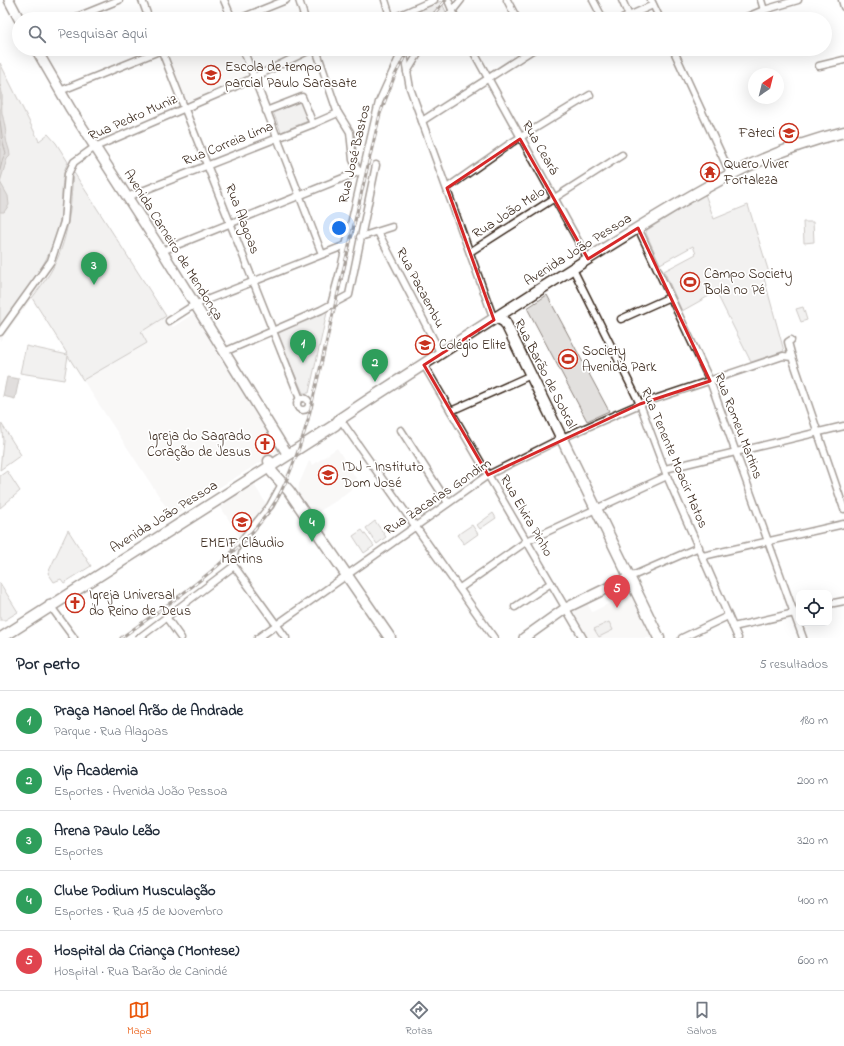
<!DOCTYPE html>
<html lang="pt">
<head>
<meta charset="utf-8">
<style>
	:root { --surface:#fff; --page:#f6f6f7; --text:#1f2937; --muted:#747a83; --line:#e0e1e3; --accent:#ea580c }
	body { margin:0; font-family:"Indie Flower",sans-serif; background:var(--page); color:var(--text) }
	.controls { position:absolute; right:12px; bottom:12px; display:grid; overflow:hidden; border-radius:8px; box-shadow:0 4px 16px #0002 }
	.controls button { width:36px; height:36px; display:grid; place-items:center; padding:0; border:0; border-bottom:1px solid var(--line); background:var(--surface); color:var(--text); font:20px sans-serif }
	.compass { position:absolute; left:748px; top:68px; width:36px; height:36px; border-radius:50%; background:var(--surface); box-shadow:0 4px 16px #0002; rotate:35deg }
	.you { position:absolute; left:339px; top:228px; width:14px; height:14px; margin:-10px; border:3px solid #fff; border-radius:50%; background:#1a73e8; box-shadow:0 0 0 6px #1a73e833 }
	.badge { display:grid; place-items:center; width:26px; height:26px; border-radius:50%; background:var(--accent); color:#fff; font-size:13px; font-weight:700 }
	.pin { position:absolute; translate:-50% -33px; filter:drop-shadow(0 1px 2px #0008) }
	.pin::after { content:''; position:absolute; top:21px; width:14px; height:12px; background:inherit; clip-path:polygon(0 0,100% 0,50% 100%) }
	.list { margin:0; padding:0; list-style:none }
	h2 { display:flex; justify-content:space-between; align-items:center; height:52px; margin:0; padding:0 16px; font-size:17px }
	h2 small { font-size:13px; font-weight:400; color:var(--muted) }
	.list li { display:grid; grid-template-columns:26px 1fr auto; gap:12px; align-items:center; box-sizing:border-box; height:60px; padding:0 16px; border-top:1px solid var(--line) }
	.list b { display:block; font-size:15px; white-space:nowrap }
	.list p { margin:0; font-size:13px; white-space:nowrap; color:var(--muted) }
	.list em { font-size:13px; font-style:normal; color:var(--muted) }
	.icon { flex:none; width:22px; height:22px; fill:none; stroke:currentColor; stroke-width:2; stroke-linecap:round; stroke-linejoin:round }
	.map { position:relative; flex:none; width:844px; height:638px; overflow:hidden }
	.search { position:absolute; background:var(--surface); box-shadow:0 4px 16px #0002; left:12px; right:12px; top:12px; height:44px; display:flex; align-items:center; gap:10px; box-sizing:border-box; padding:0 14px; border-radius:22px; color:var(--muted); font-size:15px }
	.sheet { height:352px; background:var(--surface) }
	nav { display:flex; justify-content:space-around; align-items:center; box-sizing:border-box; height:56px; border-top:1px solid var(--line); background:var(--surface); font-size:11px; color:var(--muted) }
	nav a { display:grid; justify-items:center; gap:2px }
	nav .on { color:var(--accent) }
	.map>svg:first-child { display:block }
	.built { fill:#f1efee }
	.green { fill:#e2e0de; stroke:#8e857e }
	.water { fill:#bcb6b3; stroke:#887e77 }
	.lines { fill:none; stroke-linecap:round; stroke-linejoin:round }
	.shore { stroke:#6f625a; stroke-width:1 }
	.minor-casing { stroke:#3b2a1e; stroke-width:9 }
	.secondary-casing { stroke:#3b2a1e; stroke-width:12 }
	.primary-casing { stroke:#3b2a1e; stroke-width:13 }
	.minor { stroke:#fff; stroke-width:6 }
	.secondary { stroke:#fff; stroke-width:9 }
	.primary { stroke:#fff; stroke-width:10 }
	.rail-casing { stroke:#3b2a1e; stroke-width:3 }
	.rail { stroke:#fff; stroke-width:1.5; stroke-dasharray:4.5; stroke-linecap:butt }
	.marked { fill:none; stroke:#d62828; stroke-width:3; stroke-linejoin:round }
	.labels { text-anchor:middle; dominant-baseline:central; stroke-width:3.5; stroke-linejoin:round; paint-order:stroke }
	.poi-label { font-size:14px; fill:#3b2a1e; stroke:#fff; text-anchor:start }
	.street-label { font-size:14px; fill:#3b2a1e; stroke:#fff }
</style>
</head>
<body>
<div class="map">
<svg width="844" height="638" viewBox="0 0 844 638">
	<rect width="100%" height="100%" fill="#fff"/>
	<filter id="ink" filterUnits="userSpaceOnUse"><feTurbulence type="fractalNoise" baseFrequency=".025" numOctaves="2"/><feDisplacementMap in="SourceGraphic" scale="8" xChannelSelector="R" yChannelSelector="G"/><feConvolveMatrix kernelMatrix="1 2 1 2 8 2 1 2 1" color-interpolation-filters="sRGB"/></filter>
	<g filter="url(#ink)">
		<g class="built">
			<path d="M179 49H238L247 74 245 77 190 101 186 99 169 56 171 52Z"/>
			<path d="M64 173 73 175 68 229 63 247 51 272 0 341V326L48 258 60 222Z"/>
			<path d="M193 314 279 451 172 516 83 380 147 343 140 332 166 316 173 327Z"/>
			<path d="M337 448 359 483 336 501 310 517 298 499 299 484 309 461 313 465Z"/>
			<path d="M253 483 267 505 241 539 218 503Z"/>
			<path d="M627 583 654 638H588L573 610 587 603 592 612 618 599 613 590Z"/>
		</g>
		<g class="green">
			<path d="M441 1 447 14 442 19H401Z"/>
			<path d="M0 63 39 141 48 134 56 143 68 162C59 177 64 206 59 224 50 264 24 294 0 326Z"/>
			<path d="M300 100 310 120 281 132 273 112Z"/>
			<path d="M73 171 166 316 141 332 147 343 83 380 68 356 64 380 20 373 26 346 68 355 32 298C38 290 45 281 50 273 69 241 71 207 73 171Z"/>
			<path d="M705 194 714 219 748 205 770 276 764 278 784 351 751 362 716 292 682 311 664 271 696 254 693 246 660 264 646 233 647 230Z"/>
			<path d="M803 222H813L814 242 804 243Z"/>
			<path d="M547 295 609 411 587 421 527 308Z"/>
			<path d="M803 307 807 320 801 322 796 309Z"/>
			<path d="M328 308 309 393H303L277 334Z"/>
			<path d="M1 423 21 455 0 470 3 440Z"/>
			<path d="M7 471 20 491 0 508V476Z"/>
			<path d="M493 513 496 518 480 529 477 525Z"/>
			<path d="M375 521 386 537 377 544 366 528Z"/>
			<path d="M472 525 478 534 464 544 457 535Z"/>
			<path d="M68 530 91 566 64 583 61 579 54 582 48 573Z"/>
			<path d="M362 530 374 546 364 553 353 536Z"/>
			<path d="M0 583 18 612 5 620H0Z"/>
			<path d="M609 622 613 630 599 637 594 629Z"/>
		</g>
		<g class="water">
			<path d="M0 85C4 95 1 103 2 113 4 122 6 129 6 138 6 143 10 149 10 156L7 159 0 182 8 196 9 205 4 212H0Z"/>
			<path d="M7 377 19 379 15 399 3 396Z"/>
		</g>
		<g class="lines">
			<path class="shore" d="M0 121C2 132 2 143 6 153L3 158 0 170"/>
			<g class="minor-casing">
				<g id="minor">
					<path d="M142 0 149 19"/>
					<path d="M224 0 232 19"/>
					<path d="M299 0 305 19"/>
					<path d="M385 0 391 19"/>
					<path d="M448 0 456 19"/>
					<path d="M507 0 517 19"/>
					<path d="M593 0 603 19"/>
					<path d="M622 0 629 16"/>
					<path d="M651 0 660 19"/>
					<path d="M761 0 764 10"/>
					<path d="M842 0 844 7"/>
					<path d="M72 19 119 0"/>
					<path d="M239 19 286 0"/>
					<path d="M391 19 434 0"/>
					<path d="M446 19 461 0"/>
					<path d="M622 19 653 5"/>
					<path d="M742 19 764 10 798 0"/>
					<path d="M161 49 300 399"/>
					<path d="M243 49 322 254"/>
					<path d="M316 49 337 111 350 132 353 160 358 171"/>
					<path d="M403 49 410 88 492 314 498 318"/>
					<path d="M472 49 588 259"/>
					<path d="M673 49 730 173"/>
					<path d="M819 66 844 60"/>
					<path d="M407 72 421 49"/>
					<path d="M60 91 164 49"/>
					<path d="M266 111 302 97 313 124"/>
					<path d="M422 121 534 49"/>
					<path d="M447 188 511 143 590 95"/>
					<path d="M127 197 313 124 338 113"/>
					<path d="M638 228 710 381 803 638"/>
					<path d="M378 232 441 354"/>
					<path d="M360 237 392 227"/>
					<path d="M162 251 363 170"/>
					<path d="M470 252 622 155"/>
					<path d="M573 269 640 404 667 476 738 638"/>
					<path d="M331 305 341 268 379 102 403 49"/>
					<path d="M621 319 670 297"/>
					<path d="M169 321 194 305 346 245"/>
					<path d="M0 332 51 261 64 222 68 174 74 162 95 147 234 87 312 49"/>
					<path d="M791 340 788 342 792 357"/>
					<path d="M224 352 321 310 349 295 376 165"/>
					<path d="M424 365 583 638"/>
					<circle cx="303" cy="404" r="6"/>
					<path d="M451 411 531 375"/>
					<path d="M340 419 494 638"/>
					<path d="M401 430 448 503"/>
					<path d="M665 469 844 426"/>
					<path d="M282 484 270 506 237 546C234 553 232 559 234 566L286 638"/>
					<path d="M703 556 844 524"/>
					<path d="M630 577 699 547"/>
					<path d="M460 588 527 541 667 476"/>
					<path d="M49 604 74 638"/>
					<path d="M829 604 844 601"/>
					<path d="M515 607 551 583"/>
					<path d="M166 617 181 638"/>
					<path d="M733 627 799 612"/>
					<path d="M139 638 234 566"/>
					<path d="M258 638 488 475 562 438 640 404 783 356 792 357 844 509"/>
					<path d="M682 638 728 616"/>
				</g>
			</g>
			<g class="secondary-casing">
				<g id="secondary">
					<path d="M9 0 19 19"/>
					<path d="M36 49 70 108 162 251 288 455"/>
					<path d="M524 638 566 608 630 577"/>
				</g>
			</g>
			<g class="primary-casing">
				<g id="primary">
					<path d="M498 318 505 322 659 638"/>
					<path d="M269 461 272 472 289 491 390 638"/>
					<path d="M1 638 335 425 340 419 370 399C446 350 522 300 599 252 680 202 749 155 844 132"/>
				</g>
			</g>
			<use href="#minor" class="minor"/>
			<use href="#secondary" class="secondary"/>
			<use href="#primary" class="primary"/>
			<g class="rail-casing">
				<g id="rail">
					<path d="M429 19 446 0"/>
					<path d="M121 638C175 599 241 557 277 499 291 474 300 447 308 420L380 114 395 75 409 49"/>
				</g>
			</g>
			<use href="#rail" class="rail"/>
		</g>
	</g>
	<path d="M0 0H844V638H0ZM520 139 588 259 638 228 710 381 640 404 488 475 424 365 494 320 447 188Z" fill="#fff" fill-opacity=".55" fill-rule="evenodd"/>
	<path class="marked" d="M520 139 588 259 638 228 710 381 640 404 488 475 424 365 494 320 447 188Z"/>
	<defs>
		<g id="school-ring" transform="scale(1)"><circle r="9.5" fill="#fff" stroke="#c8321e" stroke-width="1.5"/><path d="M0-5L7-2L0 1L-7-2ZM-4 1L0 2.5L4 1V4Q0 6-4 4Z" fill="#c8321e"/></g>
		<g id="university-ring" transform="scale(1)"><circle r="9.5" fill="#fff" stroke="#c8321e" stroke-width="1.5"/><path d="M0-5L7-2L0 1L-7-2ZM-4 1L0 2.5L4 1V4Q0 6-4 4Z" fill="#c8321e"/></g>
		<g id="temple-ring" transform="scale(1)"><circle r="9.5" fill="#fff" stroke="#c8321e" stroke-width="1.5"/><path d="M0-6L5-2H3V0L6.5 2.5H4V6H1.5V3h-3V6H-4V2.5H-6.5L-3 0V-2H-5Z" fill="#c8321e"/></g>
		<g id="stadium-ring" transform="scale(1)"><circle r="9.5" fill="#fff" stroke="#c8321e" stroke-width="1.5"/><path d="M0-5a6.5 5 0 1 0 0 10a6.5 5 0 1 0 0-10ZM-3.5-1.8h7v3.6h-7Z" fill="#c8321e"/></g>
		<g id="church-ring" transform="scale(1)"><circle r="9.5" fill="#fff" stroke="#c8321e" stroke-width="1.5"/><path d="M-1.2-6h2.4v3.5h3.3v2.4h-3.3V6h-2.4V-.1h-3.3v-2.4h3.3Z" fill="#c8321e"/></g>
	</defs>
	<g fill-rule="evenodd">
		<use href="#school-ring" x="211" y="75"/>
		<use href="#university-ring" x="789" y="133"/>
		<use href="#temple-ring" x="710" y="172"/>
		<use href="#stadium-ring" x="690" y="282"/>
		<use href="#school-ring" x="425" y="345"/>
		<use href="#stadium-ring" x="568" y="359"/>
		<use href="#church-ring" x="265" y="444"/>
		<use href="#university-ring" x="328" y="475"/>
		<use href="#school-ring" x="242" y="522"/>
		<use href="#church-ring" x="75" y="603"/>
	</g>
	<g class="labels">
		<g class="poi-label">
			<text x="225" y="67">Escola de tempo<tspan x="225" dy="16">parcial Paulo Sarasate</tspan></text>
			<text x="775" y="133" text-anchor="end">Fateci</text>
			<text x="724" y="164">Quero Viver<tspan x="724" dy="16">Fortaleza</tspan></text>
			<text x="704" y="274">Campo Society<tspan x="704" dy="16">Bola no Pé</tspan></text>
			<text x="439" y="345">Colégio Elite</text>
			<text x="582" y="351">Society<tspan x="582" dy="16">Avenida Park</tspan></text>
			<text x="251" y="436" text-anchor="end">Igreja do Sagrado<tspan x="251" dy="16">Coração de Jesus</tspan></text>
			<text x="342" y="467">IDJ - Instituto<tspan x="342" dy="16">Dom José</tspan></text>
			<text x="242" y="543" text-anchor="middle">EMEIF Cláudio<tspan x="242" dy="16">Martins</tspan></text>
			<text x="89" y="595">Igreja Universal<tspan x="89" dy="16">do Reino de Deus</tspan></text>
		</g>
		<g class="street-label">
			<text transform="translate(133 118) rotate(-24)">Rua Pedro Muniz</text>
			<text transform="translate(228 144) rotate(-22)">Rua Correia Lima</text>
			<text transform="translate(540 148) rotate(60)">Rua Ceará</text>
			<text transform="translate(355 154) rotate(-77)">Rua José Bastos</text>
			<text transform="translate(509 213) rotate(-33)">Rua João Melo</text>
			<text transform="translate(242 219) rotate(69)">Rua Alagoas</text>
			<text transform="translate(173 245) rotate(58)">Avenida Carneiro de Mendonça</text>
			<text transform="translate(578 250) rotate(-32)">Avenida João Pessoa</text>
			<text transform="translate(420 288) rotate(62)">Rua Pacaembu</text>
			<text transform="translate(545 374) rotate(63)">Rua Barão de Sobral</text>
			<text transform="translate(738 426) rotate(69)">Rua Romeu Martins</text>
			<text transform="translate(674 458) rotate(67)">Rua Tenente Moacir Matos</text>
			<text transform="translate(438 497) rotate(-34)">Rua Zacarias Gondim</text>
			<text transform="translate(526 516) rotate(60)">Rua Elvira Pinho</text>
			<text transform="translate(164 517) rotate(-32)">Avenida João Pessoa</text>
		</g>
	</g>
</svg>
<div class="controls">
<button><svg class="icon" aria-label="locate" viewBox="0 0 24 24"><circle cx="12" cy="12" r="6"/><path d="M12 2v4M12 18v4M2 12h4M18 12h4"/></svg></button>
</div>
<svg class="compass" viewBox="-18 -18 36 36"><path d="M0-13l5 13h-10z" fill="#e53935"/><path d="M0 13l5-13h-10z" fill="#747a83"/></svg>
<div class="you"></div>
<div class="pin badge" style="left:303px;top:363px;background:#2e9e5b">1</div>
<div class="pin badge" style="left:375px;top:382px;background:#2e9e5b">2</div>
<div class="pin badge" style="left:94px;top:285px;background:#2e9e5b">3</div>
<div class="pin badge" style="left:312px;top:542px;background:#2e9e5b">4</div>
<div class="pin badge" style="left:617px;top:608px;background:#e0444e">5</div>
<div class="search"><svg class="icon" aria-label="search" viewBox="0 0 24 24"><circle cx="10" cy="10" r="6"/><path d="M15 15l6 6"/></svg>Pesquisar aqui</div>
</div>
<section class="sheet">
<h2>Por perto<small>5 resultados</small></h2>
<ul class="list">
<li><span class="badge" style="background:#2e9e5b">1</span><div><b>Praça Manoel Arão de Andrade</b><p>Parque · Rua Alagoas</p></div><em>180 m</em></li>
<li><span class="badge" style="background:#2e9e5b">2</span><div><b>Vip Academia</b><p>Esportes · Avenida João Pessoa</p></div><em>200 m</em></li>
<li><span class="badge" style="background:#2e9e5b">3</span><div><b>Arena Paulo Leão</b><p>Esportes</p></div><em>320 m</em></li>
<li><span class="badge" style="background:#2e9e5b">4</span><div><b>Clube Podium Musculação</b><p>Esportes · Rua 15 de Novembro</p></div><em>400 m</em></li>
<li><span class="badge" style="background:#e0444e">5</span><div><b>Hospital da Criança (Montese)</b><p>Hospital · Rua Barão de Canindé</p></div><em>600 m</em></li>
</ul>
</section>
<nav>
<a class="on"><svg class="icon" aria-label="map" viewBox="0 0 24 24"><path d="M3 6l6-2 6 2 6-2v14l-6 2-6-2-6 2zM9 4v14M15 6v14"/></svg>Mapa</a>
<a><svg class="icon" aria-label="directions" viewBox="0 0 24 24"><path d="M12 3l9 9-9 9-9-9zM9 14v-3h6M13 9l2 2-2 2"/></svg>Rotas</a>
<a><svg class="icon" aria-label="saved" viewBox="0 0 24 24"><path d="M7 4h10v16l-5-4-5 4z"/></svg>Salvos</a>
</nav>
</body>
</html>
